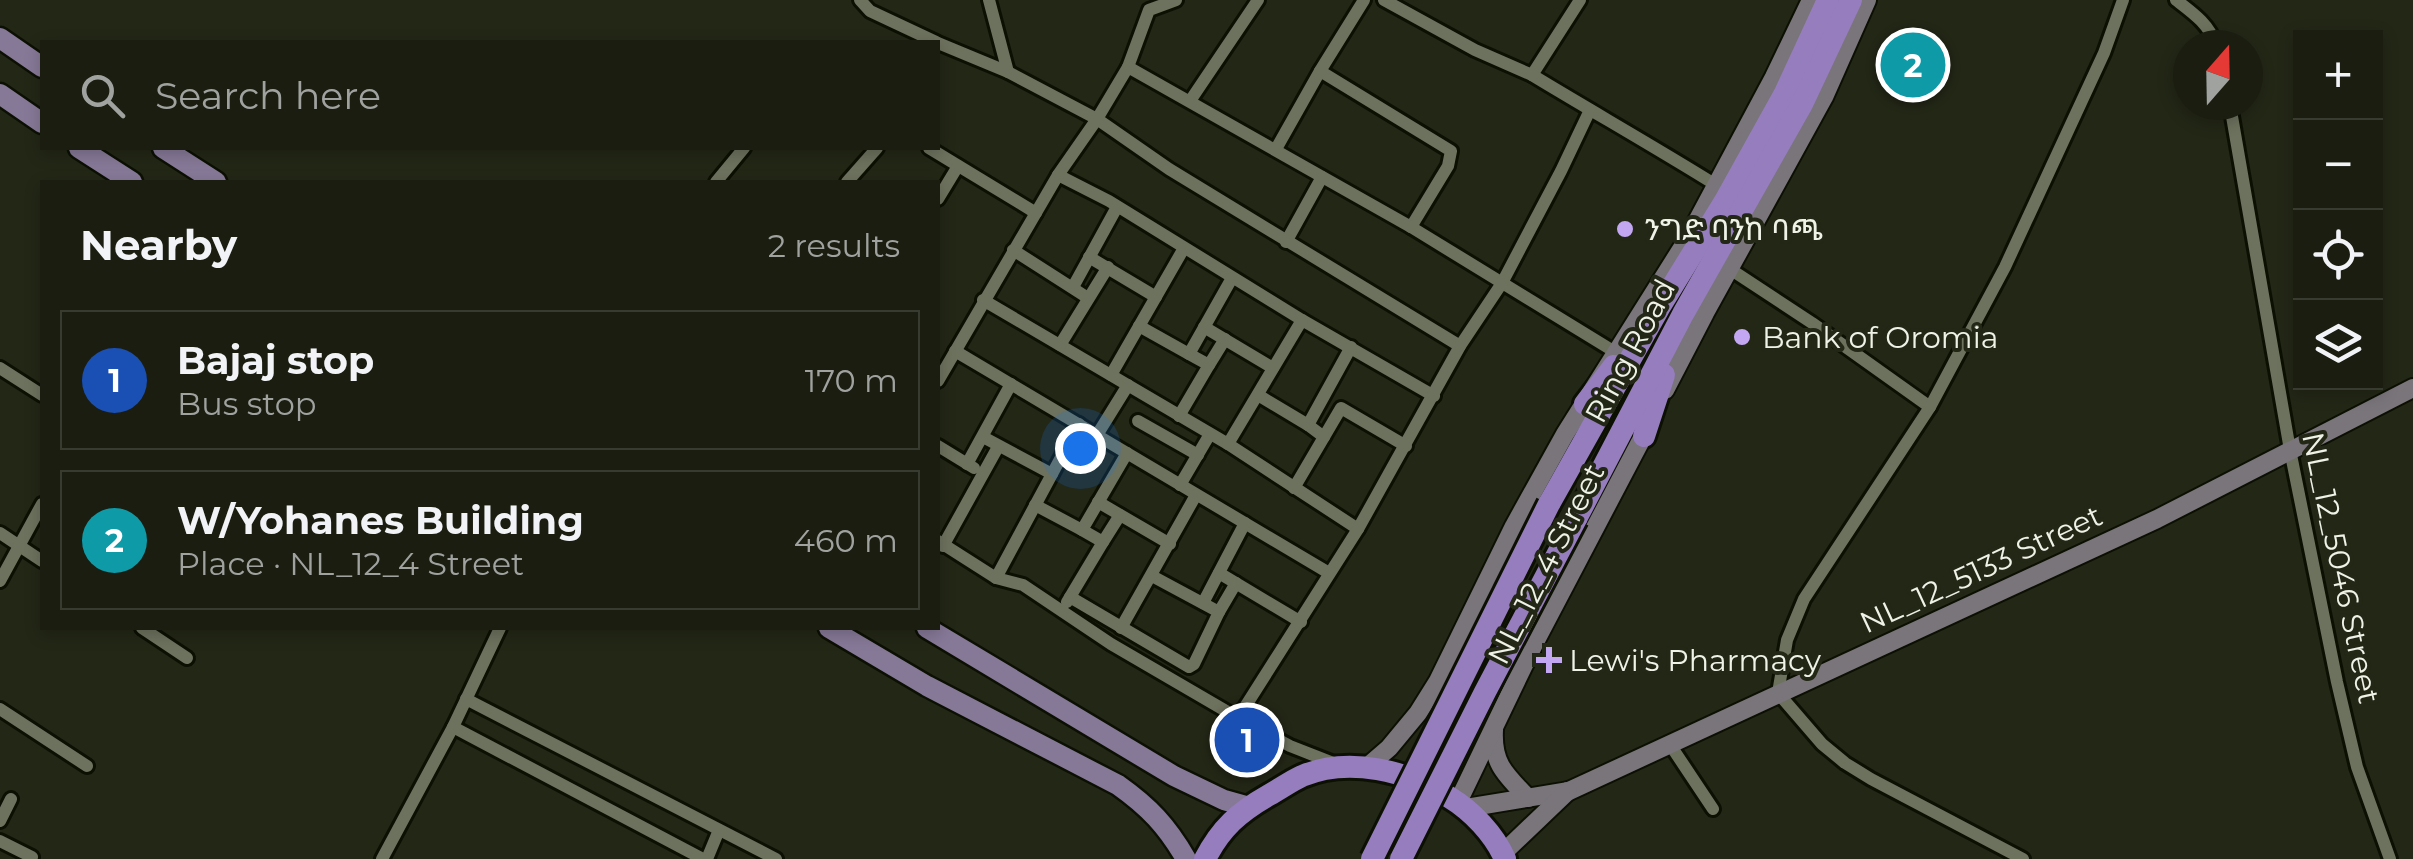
<!DOCTYPE html>
<html lang="en">
<head>
<meta charset="utf-8">
<style>
	:root { --surface:#1a1d10; --page:#232619; --text:#f1f3f6; --muted:#9fa29f; --line:#383b30; --accent:#c3a7f2 }
	body { margin:0; font-family:Montserrat,"Noto Sans Ethiopic",sans-serif; background:var(--page); color:var(--text) }
	.controls { position:absolute; right:30px; top:30px; display:grid; overflow:hidden; border-radius:0px; box-shadow:0 5px 15px #0003 }
	.controls button { width:90px; height:90px; display:grid; place-items:center; padding:0; border:0; border-bottom:2px solid var(--line); background:var(--surface); color:var(--text); font:50px sans-serif }
	.compass { position:absolute; left:2173px; top:30px; width:90px; height:90px; border-radius:50%; background:var(--surface); box-shadow:0 5px 15px #0003; rotate:20deg }
	.you { position:absolute; left:1080px; top:448px; width:35px; height:35px; margin:-25px; border:8px solid #fff; border-radius:50%; background:#1a73e8; box-shadow:0 0 0 15px #1a73e833 }
	.badge { display:grid; place-items:center; width:65px; height:65px; border-radius:50%; background:var(--accent); color:#fff; font-size:32px; font-weight:700 }
	.pin { position:absolute; translate:-50% -50%; border:5px solid #fff; box-shadow:0 2px 10px #0006 }
	.list { margin:0; padding:0; list-style:none }
	h2 { display:flex; justify-content:space-between; align-items:center; height:130px; margin:0; padding:0 40px; font-size:42px }
	h2 small { font-size:32px; font-weight:400; color:var(--muted) }
	.list li { display:grid; grid-template-columns:65px 1fr auto; gap:30px; align-items:center; box-sizing:border-box; height:140px; margin:0 20px 20px; padding:0 20px; border:2px solid var(--line); border-radius:0px }
	.list b { display:block; font-size:38px; white-space:nowrap }
	.list p { margin:0; font-size:32px; white-space:nowrap; color:var(--muted) }
	.list em { font-size:32px; font-style:normal; color:var(--muted) }
	.icon { flex:none; width:55px; height:55px; fill:none; stroke:currentColor; stroke-width:2; stroke-linecap:round; stroke-linejoin:round }
	.map { position:relative; flex:none; width:2413px; height:859px; overflow:hidden }
	.search { position:absolute; background:var(--surface); box-shadow:0 5px 15px #0003; left:40px; top:40px; width:900px; height:110px; display:flex; align-items:center; gap:25px; box-sizing:border-box; padding:0 35px; border-radius:0px; color:var(--muted); font-size:38px }
	.panel { position:absolute; background:var(--surface); box-shadow:0 5px 15px #0003; left:40px; top:180px; width:900px; height:450px; border-radius:0px }
	.map>svg:first-child { display:block }
	.lines { fill:none; stroke-linecap:round; stroke-linejoin:round }
	.street-casing { stroke:#0c1003; stroke-width:18 }
	.secondary-casing { stroke:#0c1003; stroke-width:22 }
	.primary-casing { stroke:#0c1003; stroke-width:25 }
	.highway-casing { stroke:#0c1003; stroke-width:28 }
	.street { stroke:#6d725e; stroke-width:12 }
	.secondary { stroke:#79757b; stroke-width:18 }
	.primary { stroke:#867998; stroke-width:20 }
	.highway { stroke:#967dbe; stroke-width:22 }
	.highway-bridge-casing { stroke:#0c1003; stroke-width:28; stroke-linecap:butt }
	.highway-bridge { stroke:#967dbe; stroke-width:22 }
	.poi-dot { fill:#c3a7f2; stroke:#232716; stroke-width:4 }
	.labels { text-anchor:middle; dominant-baseline:central; stroke-width:8; stroke-linejoin:round; paint-order:stroke }
	.poi-label { font-size:30px; fill:#eff2e7; stroke:#232716; text-anchor:start }
	.street-label { font-size:30px; fill:#eff2e7; stroke:#232716 }
</style>
</head>
<body>
<div class="map">
<svg width="2413" height="859" viewBox="0 0 2413 859">
	<rect width="100%" height="100%" fill="#232716"/>
	<g class="lines">
		<g class="street-casing">
			<g id="street">
				<path d="M860 0 870 11 936 42"/>
				<path d="M989 0 1008 72"/>
				<path d="M1364 0 1320 71 1451 151 1448 166 1411 227"/>
				<path d="M1384 0 1475 50 1532 75"/>
				<path d="M1580 0 1532 75C1593 112 1655 147 1716 185"/>
				<path d="M2176 0C2193 13 2209 24 2216 45"/>
				<path d="M938 43 1008 72 1097 119 1169 169 1460 346"/>
				<path d="M1128 67 1149 10 1176 0"/>
				<path d="M1190 101 1258 0"/>
				<path d="M2230 105 2290 450 2337 682 2357 767 2390 859"/>
				<path d="M929 148 1036 213"/>
				<path d="M1276 149 1320 71"/>
				<path d="M1058 175 1109 201 1302 320 1434 396"/>
				<path d="M716 182 744 148"/>
				<path d="M847 182 877 148"/>
				<path d="M938 199 958 166"/>
				<path d="M1286 242 1322 177"/>
				<path d="M1013 250 1088 298"/>
				<path d="M1089 257 1156 297"/>
				<path d="M1730 269 1812 323 1930 407"/>
				<path d="M1073 287 1117 207"/>
				<path d="M983 300 1228 444 1358 529"/>
				<path d="M1139 326 1189 354"/>
				<path d="M1204 327 1273 368"/>
				<path d="M1060 345 1108 267"/>
				<path d="M955 351 1329 573"/>
				<path d="M1209 365 1225 339"/>
				<path d="M0 368 42 395"/>
				<path d="M1111 375 1184 248"/>
				<path d="M938 381 1058 175 1097 119 1128 67 1411 227 1615 352"/>
				<path d="M1258 395 1308 425"/>
				<path d="M1179 416 1209 365 1189 354 1232 278"/>
				<path d="M1138 421 1198 455"/>
				<path d="M1097 435 1128 385"/>
				<path d="M983 437 1052 474"/>
				<path d="M1324 437 1341 408 1406 446"/>
				<path d="M1228 444 1302 320"/>
				<path d="M938 446 974 468"/>
				<path d="M967 464 1011 384"/>
				<path d="M1180 485 1210 434"/>
				<path d="M1294 488 1324 437 1308 425 1351 347"/>
				<path d="M1098 502 1170 544"/>
				<path d="M1035 505 1082 530"/>
				<path d="M0 533 42 561"/>
				<path d="M938 541 996 578 1023 585 1111 644 1238 718 1290 746 1336 764"/>
				<path d="M1103 542 1120 515"/>
				<path d="M943 546 998 447"/>
				<path d="M1219 573 1301 622"/>
				<path d="M996 578 1079 424"/>
				<path d="M0 581 42 504"/>
				<path d="M1070 597 1189 667 1194 664 1219 612 1152 576"/>
				<path d="M1067 602 1103 542 1082 530 1127 453"/>
				<path d="M1203 603 1245 523"/>
				<path d="M1219 612 1236 583"/>
				<path d="M142 628 187 658"/>
				<path d="M1121 628 1196 495"/>
				<path d="M466 699 776 859"/>
				<path d="M0 709 87 766"/>
				<path d="M1238 718 1358 529 1460 346 1502 283 1561 171 1590 110"/>
				<path d="M453 727 703 859"/>
				<path d="M1669 743 1713 809"/>
				<path d="M0 821 11 799"/>
				<path d="M0 841 32 857"/>
				<path d="M382 859 453 727 500 628"/>
				<path d="M707 859 719 830"/>
				<path d="M2023 859 1871 779 1845 763 1822 744 1778 693 1787 640 1804 599 1930 407 2005 267 2104 53 2123 0"/>
			</g>
		</g>
		<g class="secondary-casing">
			<g id="secondary">
				<path d="M1665 390 1705 313 1824 97 1867 0"/>
				<path d="M1494 730C1492 764 1506 775 1528 798"/>
				<path d="M1367 767 1389 748 1418 713 1438 681 1514 526 1565 434 1687 240 1774 77 1811 0"/>
				<path d="M1458 802 1534 644 1648 427"/>
				<path d="M1466 808 1569 791 2157 519 2413 388"/>
				<path d="M1503 853 1568 791"/>
			</g>
		</g>
		<g class="primary-casing">
			<g id="primary">
				<path d="M0 38 42 67"/>
				<path d="M0 94 42 123"/>
				<path d="M79 148 132 182"/>
				<path d="M163 148 216 182"/>
				<path d="M829 628 927 686 1118 785C1149 807 1167 826 1186 859"/>
				<path d="M927 628 1174 776 1224 800 1249 807"/>
			</g>
		</g>
		<g class="highway-casing">
			<g id="highway">
				<path d="M1585 404 1614 366"/>
				<path d="M1644 436 1664 375"/>
				<path d="M1549 504 1659 308 1725 201 1785 93 1828 0"/>
				<path d="M1576 519 1683 314 1802 104 1851 0"/>
				<path d="M1205 859C1221 828 1239 812 1269 795 1280 789 1291 781 1302 776 1349 756 1408 771 1449 797 1472 811 1494 834 1505 859"/>
			</g>
		</g>
		<use href="#street" class="street"/>
		<use href="#secondary" class="secondary"/>
		<use href="#primary" class="primary"/>
		<use href="#highway" class="highway"/>
		<g class="highway-bridge-casing">
			<g id="highway-bridge">
				<path d="M1372 859 1549 504"/>
				<path d="M1401 859 1485 692 1576 519"/>
			</g>
		</g>
		<use href="#highway-bridge" class="highway-bridge"/>
	</g>
	<g class="poi-dot">
		<circle cx="1625" cy="229" r="10"/>
		<circle cx="1742" cy="337" r="10"/>
		<path d="M1544 645h10v10h10v10h-10v10h-10v-10h-10v-10h10z"/>
	</g>
	<g class="labels">
		<g class="poi-label">
			<text x="1645" y="229">ንግድ ባንከ ባጫ</text>
			<text x="1762" y="337">Bank of Oromia</text>
			<text x="1569" y="660">Lewi's Pharmacy</text>
		</g>
		<g class="street-label">
			<text transform="translate(1630 351) rotate(-62)">Ring Road</text>
			<text transform="translate(1546 564) rotate(-63)">NL_12_4 Street</text>
			<text transform="translate(2341 568) rotate(78)">NL_12_5046 Street</text>
			<text transform="translate(1981 569) rotate(-25)">NL_12_5133 Street</text>
		</g>
	</g>
</svg>
<div class="controls">
<button>+</button>
<button>−</button>
<button><svg class="icon" aria-label="locate" viewBox="0 0 24 24"><circle cx="12" cy="12" r="6"/><path d="M12 2v4M12 18v4M2 12h4M18 12h4"/></svg></button>
<button><svg class="icon" aria-label="layers" viewBox="0 0 24 24"><path d="M12 4l9 5-9 5-9-5zM3 14l9 5 9-5"/></svg></button>
</div>
<svg class="compass" viewBox="-18 -18 36 36"><path d="M0-13l5 13h-10z" fill="#e53935"/><path d="M0 13l5-13h-10z" fill="#9fa29f"/></svg>
<div class="you"></div>
<div class="pin badge" style="left:1247px;top:740px;background:#1a4fb4">1</div>
<div class="pin badge" style="left:1913px;top:65px;background:#0f9aa8">2</div>
<div class="search"><svg class="icon" aria-label="search" viewBox="0 0 24 24"><circle cx="10" cy="10" r="6"/><path d="M15 15l6 6"/></svg>Search here</div>
<section class="panel">
<h2>Nearby<small>2 results</small></h2>
<ul class="list">
<li><span class="badge" style="background:#1a4fb4">1</span><div><b>Bajaj stop</b><p>Bus stop</p></div><em>170 m</em></li>
<li><span class="badge" style="background:#0f9aa8">2</span><div><b>W/Yohanes Building</b><p>Place · NL_12_4 Street</p></div><em>460 m</em></li>
</ul>
</section>
</div>
</body>
</html>
